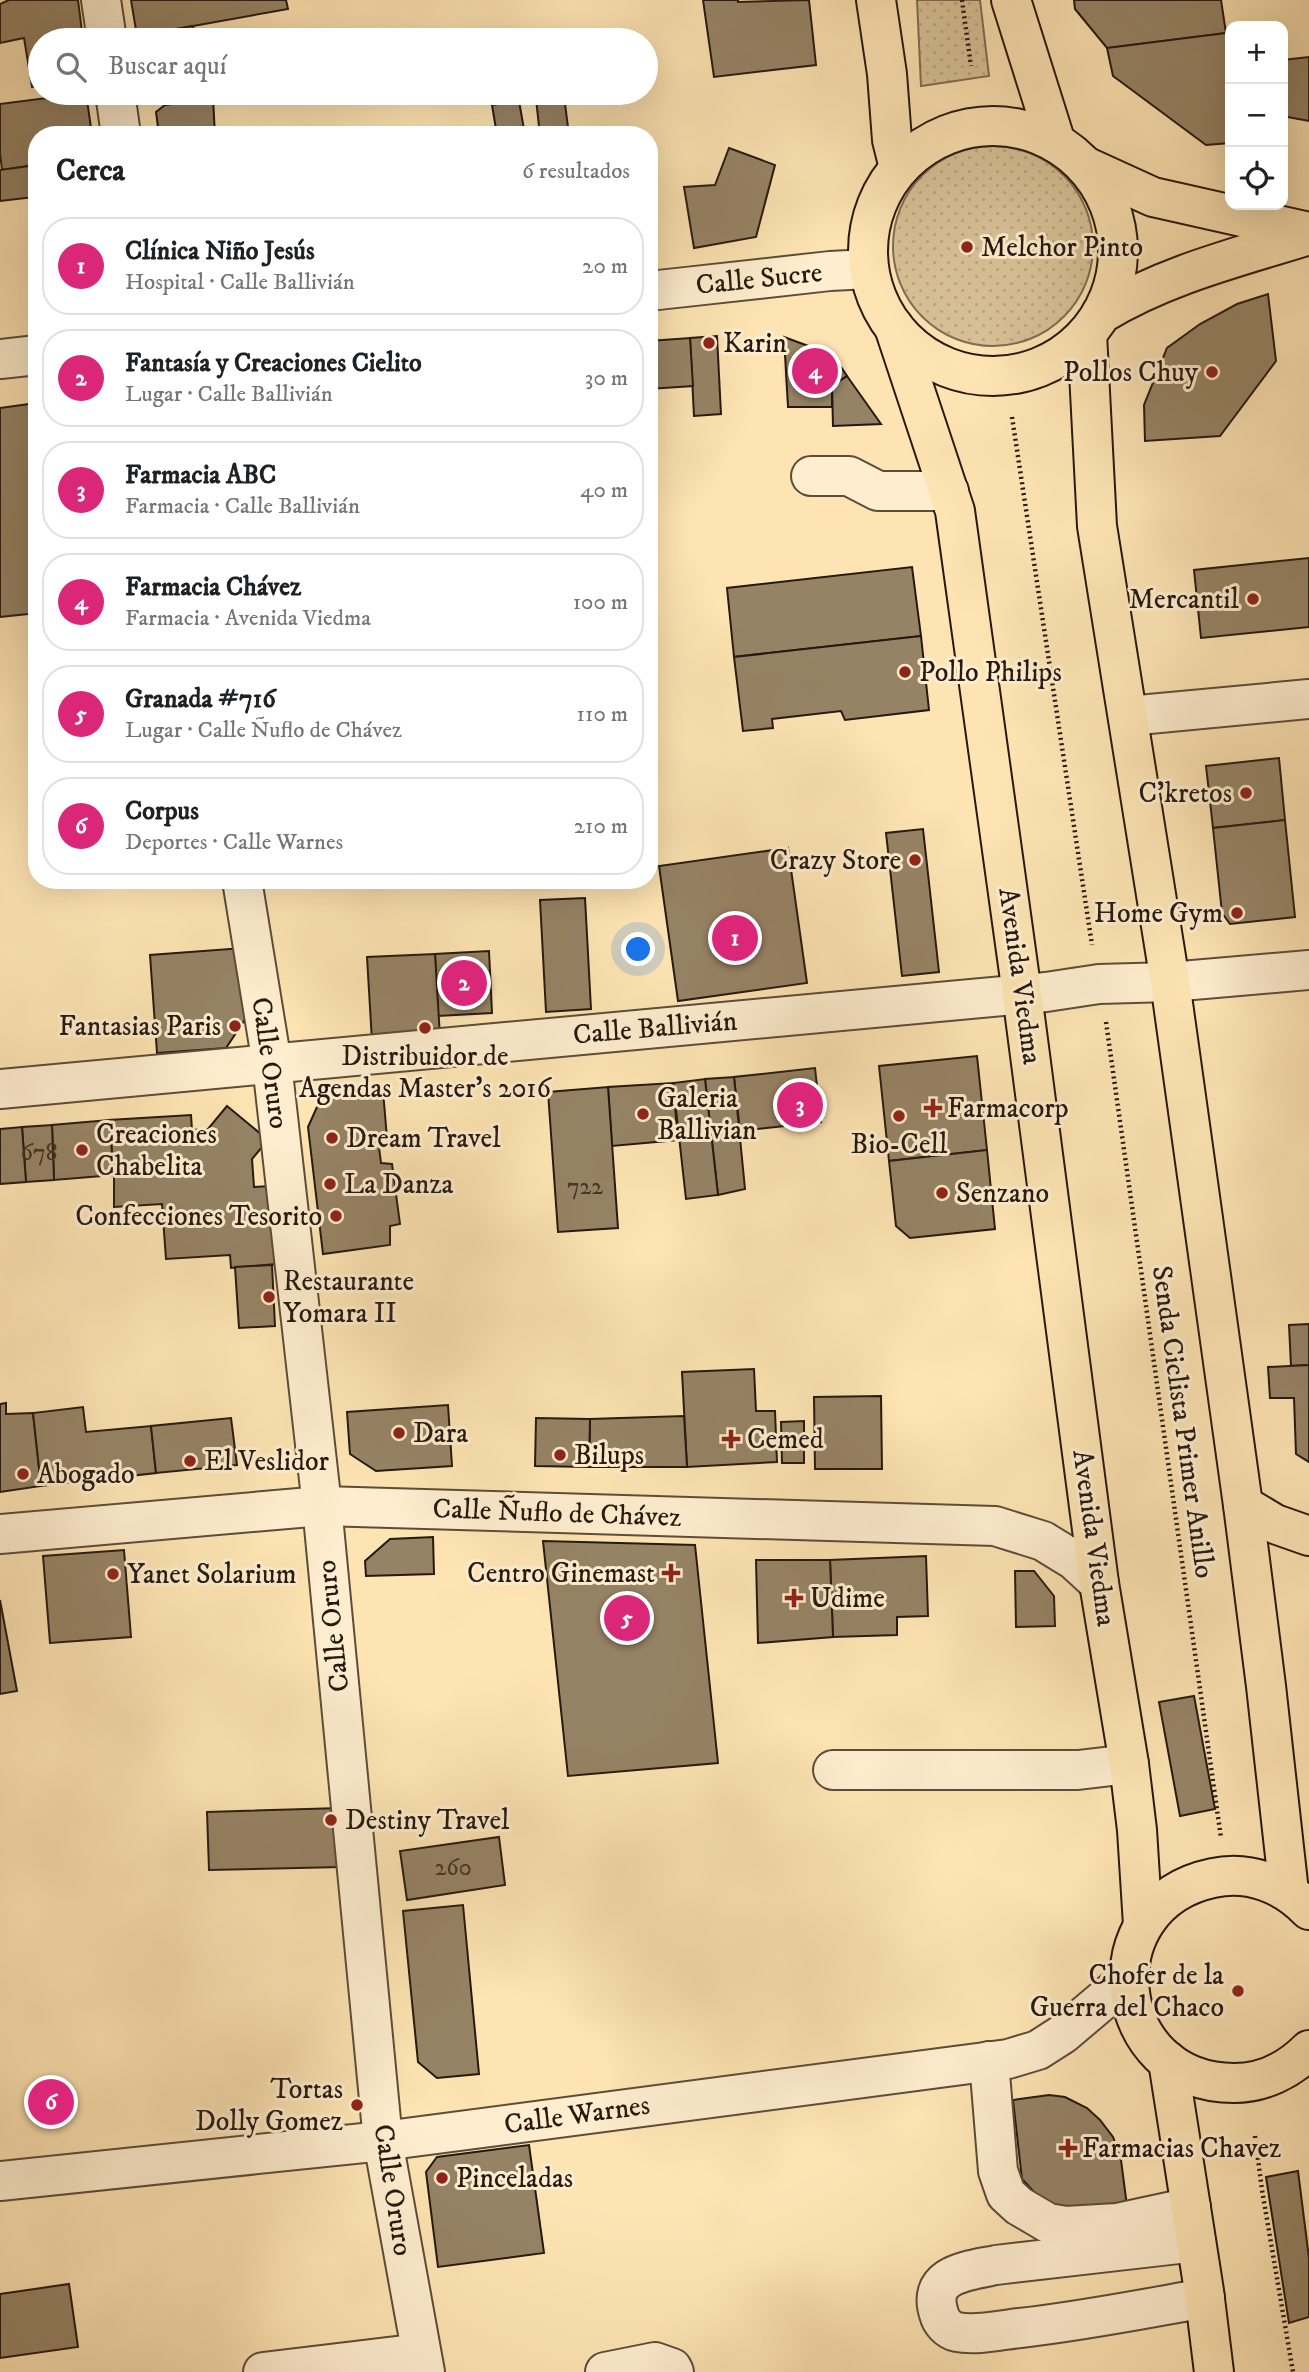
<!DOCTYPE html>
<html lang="es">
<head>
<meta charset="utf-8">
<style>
	:root { --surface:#fff; --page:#f6f6f6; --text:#202124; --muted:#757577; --line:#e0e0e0; --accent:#db2777 }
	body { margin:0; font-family:"IM FELL DW Pica",serif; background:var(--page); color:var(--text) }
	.controls { position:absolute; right:21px; top:21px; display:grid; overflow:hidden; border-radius:14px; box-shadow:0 7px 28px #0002 }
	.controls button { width:63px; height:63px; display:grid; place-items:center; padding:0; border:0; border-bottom:2px solid var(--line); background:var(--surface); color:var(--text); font:35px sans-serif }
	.you { position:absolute; left:639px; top:950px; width:24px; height:24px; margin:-18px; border:5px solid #fff; border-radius:50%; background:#1a73e8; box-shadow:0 0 0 10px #1a73e833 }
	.badge { display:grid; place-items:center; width:46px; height:46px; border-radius:50%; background:var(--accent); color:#fff; font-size:23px; font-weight:700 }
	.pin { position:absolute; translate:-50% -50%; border:4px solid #fff; box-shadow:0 2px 7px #0006 }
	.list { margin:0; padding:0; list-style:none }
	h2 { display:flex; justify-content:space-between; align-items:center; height:91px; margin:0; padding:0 28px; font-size:30px }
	h2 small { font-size:23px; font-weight:400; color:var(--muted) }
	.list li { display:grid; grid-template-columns:46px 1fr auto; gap:21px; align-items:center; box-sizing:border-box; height:98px; margin:0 14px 14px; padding:0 14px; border:2px solid var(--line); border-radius:28px }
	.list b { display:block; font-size:26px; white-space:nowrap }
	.list p { margin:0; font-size:23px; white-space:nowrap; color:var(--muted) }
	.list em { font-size:23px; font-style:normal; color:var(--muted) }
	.icon { flex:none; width:38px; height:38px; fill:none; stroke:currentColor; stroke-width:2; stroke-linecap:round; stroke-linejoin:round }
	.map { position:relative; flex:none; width:1309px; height:2372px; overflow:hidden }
	.search { position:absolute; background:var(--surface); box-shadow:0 7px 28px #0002; left:28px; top:28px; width:630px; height:77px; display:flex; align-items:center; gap:18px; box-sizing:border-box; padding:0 24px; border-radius:38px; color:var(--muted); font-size:26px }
	.panel { position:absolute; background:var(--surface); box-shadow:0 7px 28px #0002; left:28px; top:126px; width:630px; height:763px; border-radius:28px }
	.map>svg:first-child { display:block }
	.green { fill:url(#green-dots); stroke:#806d54; stroke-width:2 }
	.building { fill:#968365; stroke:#261911; stroke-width:2 }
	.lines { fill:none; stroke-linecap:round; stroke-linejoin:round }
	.minor-casing { stroke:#5c4c3a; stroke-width:42 }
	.major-casing { stroke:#261911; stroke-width:42 }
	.path { stroke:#261911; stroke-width:4.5; stroke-dasharray:2 3.5; stroke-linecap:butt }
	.minor { stroke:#feedce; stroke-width:38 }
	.major { stroke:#fee4b3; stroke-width:38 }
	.poi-dot { fill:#8f2418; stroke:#feedce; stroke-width:2.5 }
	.labels { text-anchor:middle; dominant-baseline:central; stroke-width:6; stroke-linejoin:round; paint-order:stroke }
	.number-label { font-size:24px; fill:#423426 }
	.poi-label { font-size:28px; fill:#261911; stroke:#feedce; text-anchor:start }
	.street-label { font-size:28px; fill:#261911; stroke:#feedce }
</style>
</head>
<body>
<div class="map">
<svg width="1309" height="2372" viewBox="0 0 1309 2372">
	<defs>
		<pattern id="green-dots" width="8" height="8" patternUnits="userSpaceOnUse" patternTransform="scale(1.75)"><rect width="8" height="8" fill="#d9c197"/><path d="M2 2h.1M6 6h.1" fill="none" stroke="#baa581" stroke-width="1.8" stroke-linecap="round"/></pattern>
	</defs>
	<rect width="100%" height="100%" fill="#fee4b3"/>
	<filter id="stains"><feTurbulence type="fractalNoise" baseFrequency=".00286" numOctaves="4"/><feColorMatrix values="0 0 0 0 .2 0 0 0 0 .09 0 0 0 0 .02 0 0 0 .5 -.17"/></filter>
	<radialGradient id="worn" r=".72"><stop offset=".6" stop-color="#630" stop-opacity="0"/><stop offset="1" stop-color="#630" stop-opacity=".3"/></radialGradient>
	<g class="green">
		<path d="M917 0H980L989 76 921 86Z"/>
		<circle cx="993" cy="246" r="100"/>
	</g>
	<g class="building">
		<path d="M9 0H78L83 40H40V86L32 87 24 38 0 43V4Z"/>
		<path d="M131 0H286L288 9 137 36Z"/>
		<path d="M703 0H738V2L809 0 816 65 714 77Z"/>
		<path d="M1074 0H1221L1226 33 1107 48 1075 9Z"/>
		<path d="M193 26 195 40H156L155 33Z"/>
		<path d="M1226 33 1230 61V143L1206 145 1113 76 1107 48Z"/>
		<path d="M1309 57V121L1288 117 1283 113V60Z"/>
		<path d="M86 93 92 135H37V177L31 178 29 166 2 170 0 153V104Z"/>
		<path d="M163 93H248V94L165 105Z"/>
		<path d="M564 96 569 135H540L536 99Z"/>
		<path d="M213 98 215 135H159L156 112 165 105Z"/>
		<path d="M519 101 525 135H497L492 105Z"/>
		<path d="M729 148 775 165 756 237 694 248 684 187 715 185Z"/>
		<path d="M29 166 35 197 0 201V170Z"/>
		<path d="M1268 294 1276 361 1220 436 1145 441 1144 405 1167 348 1200 324 1237 304Z"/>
		<path d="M717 336 721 414 694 416 690 338Z"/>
		<path d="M784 337 811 347 841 367 847 376 832 386V407H788Z"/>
		<path d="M690 338 693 386 649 389V341Z"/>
		<path d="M847 376 881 424 833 426 832 386Z"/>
		<path d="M37 403V613L0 617V408Z"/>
		<path d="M1309 558V627L1201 638 1194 570Z"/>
		<path d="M912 567 921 636 734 657 727 588Z"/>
		<path d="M921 636 929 710 845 720 841 711 772 719 773 728 743 731 734 657Z"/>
		<path d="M1279 758 1285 820 1213 828 1206 766Z"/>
		<path d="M1285 820 1295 917 1230 924 1222 913 1213 828Z"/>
		<path d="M923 829 939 972 902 976 886 833Z"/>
		<path d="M788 848 807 983 678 1001 659 866Z"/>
		<path d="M585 898 591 1009 546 1012 540 900Z"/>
		<path d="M243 948 248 1015 226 1048 157 1053 150 955Z"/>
		<path d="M489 951 492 1013 438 1016 435 954Z"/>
		<path d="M435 954 440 1037 372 1041 367 957Z"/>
		<path d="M977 1056 987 1150 889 1161 879 1066Z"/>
		<path d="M815 1068 821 1122 740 1131 734 1077Z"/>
		<path d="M734 1077 745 1189 718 1195 705 1079Z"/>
		<path d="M705 1079 718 1195 686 1199 673 1083Z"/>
		<path d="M673 1083 678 1140 612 1146 608 1087Z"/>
		<path d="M608 1087 618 1228 558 1232 548 1092Z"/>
		<path d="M383 1091 387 1138 378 1139 381 1163 392 1164 400 1224 390 1226V1245L323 1254 308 1127 317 1107 328 1100Z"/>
		<path d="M227 1106 268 1140 252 1159 254 1187 270 1186 276 1264 231 1268 230 1255 166 1259 162 1204 114 1207V1175L109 1120 191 1115 192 1130 208 1129Z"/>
		<path d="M109 1120 114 1175 54 1180 52 1125Z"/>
		<path d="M52 1125 54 1180 26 1182 22 1127Z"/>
		<path d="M22 1127 26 1182 0 1184V1129Z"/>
		<path d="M987 1150 995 1229 910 1238 896 1226 889 1161Z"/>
		<path d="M272 1265 275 1326 239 1328 235 1267Z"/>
		<path d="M1309 1324V1365L1291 1366 1289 1325Z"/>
		<path d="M1309 1365V1462L1296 1454 1294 1398H1270L1268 1367Z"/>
		<path d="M754 1369 756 1411H775L777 1462 687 1467 682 1372Z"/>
		<path d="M881 1396 882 1469H815L814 1397Z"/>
		<path d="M6 1403V1414L33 1413 41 1486 0 1492V1404Z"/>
		<path d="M448 1405 452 1466 376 1471 350 1454 347 1412Z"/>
		<path d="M83 1407 86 1432 151 1426 156 1473 41 1486 33 1413Z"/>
		<path d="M684 1416 687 1467H589L590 1419Z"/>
		<path d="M231 1418 237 1465 156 1473 151 1426Z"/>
		<path d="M536 1418 590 1419 589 1467 535 1466Z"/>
		<path d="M804 1421V1463H782L781 1422Z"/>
		<path d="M433 1537 434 1574 366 1576 365 1561 390 1539Z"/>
		<path d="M543 1541 695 1545 718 1763 568 1776Z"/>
		<path d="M124 1550 131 1637 50 1643 43 1556Z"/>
		<path d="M926 1556 928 1616 897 1617V1635L833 1637 830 1560Z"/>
		<path d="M756 1560H830L833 1637 758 1643Z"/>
		<path d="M1015 1571H1034L1054 1596 1055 1626 1016 1627Z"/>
		<path d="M0 1600 17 1691 0 1694Z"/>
		<path d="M1194 1696 1215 1809 1180 1816 1159 1702Z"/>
		<path d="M340 1808 342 1867 209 1870 207 1812Z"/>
		<path d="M499 1837 505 1885 407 1900 400 1851Z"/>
		<path d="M463 1905 479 2074 437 2078 418 2062 403 1911Z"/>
		<path d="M1049 2095 1065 2097 1087 2108 1100 2120 1113 2137 1121 2160 1127 2206 1048 2207 1022 2179 1013 2100Z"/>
		<path d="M529 2145 544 2253 438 2267 426 2172 437 2157Z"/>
		<path d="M1298 2171 1309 2258V2317L1289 2323 1266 2177Z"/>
		<path d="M69 2284 78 2347 0 2358V2294Z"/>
	</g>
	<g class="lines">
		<g class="minor-casing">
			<g id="minor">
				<path d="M101 0 107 40"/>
				<path d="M115 93 121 135"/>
				<path d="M649 291 830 271 869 269"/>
				<path d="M0 359 37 355"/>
				<path d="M811 476H849L878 491H949"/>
				<path d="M1128 716 1309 699"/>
				<path d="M242 880 272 1064 322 1506 383 2141 425 2372"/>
				<path d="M0 1089 1046 992 1099 984 1170 982 1309 970"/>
				<path d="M0 1534 322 1506 995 1526 1043 1541 1074 1560 1099 1583"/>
				<path d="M833 1770H1078L1129 1764"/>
				<path d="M989 2061 998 2171 1006 2194 1019 2206 1048 2223 1066 2226 1117 2223 1191 2207"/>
				<path d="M0 2181 383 2141 1008 2059 1038 2050 1063 2034 1128 1979"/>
				<path d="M1196 2242 996 2265C967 2271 926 2274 939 2314 941 2322 948 2330 957 2332 976 2336 1001 2330 1020 2328 1083 2321 1143 2309 1205 2298"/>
				<path d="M263 2372 421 2353"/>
				<path d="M605 2372 655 2362 672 2368 674 2372"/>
			</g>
		</g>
		<g class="major-casing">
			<g id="major">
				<path d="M876 0 887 74 892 140 899 168"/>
				<path d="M1011 0 1056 143"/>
				<circle cx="993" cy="251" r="125"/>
				<path d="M1085 166 1153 197 1309 232"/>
				<path d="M1101 314C1165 275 1238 257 1309 235"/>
				<path d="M894 327 955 511 1022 994 1099 1583 1129 1764 1137 1830 1143 1925"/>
				<path d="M1087 334 1097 526 1170 982 1243 1505 1266 1686 1289 1892"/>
				<path d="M1243 1505 1275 1524 1309 1536"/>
				<path d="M1309 1910C1284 1884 1249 1870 1213 1878 1089 1904 1108 2083 1234 2083 1263 2083 1289 2070 1309 2050"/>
				<path d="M1168 2061 1204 2291 1214 2372"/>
			</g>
		</g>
		<g class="path">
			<path d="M962 0 971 66"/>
			<path d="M1012 417 1092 945"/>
			<path d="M1106 1022 1221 1838"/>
			<path d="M1255 2136 1262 2190 1293 2372"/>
		</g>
		<use href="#minor" class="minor"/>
		<use href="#major" class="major"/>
	</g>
	<g class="poi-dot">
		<circle cx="967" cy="247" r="7"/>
		<circle cx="709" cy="343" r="7"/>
		<circle cx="1212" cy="372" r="7"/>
		<circle cx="1253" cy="599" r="7"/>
		<circle cx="905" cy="672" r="7"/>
		<circle cx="1246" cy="793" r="7"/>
		<circle cx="915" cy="860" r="7"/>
		<circle cx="1237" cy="913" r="7"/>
		<circle cx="235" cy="1026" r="7"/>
		<circle cx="425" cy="1028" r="7"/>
		<path d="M929.5 1097.5h7v7h7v7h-7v7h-7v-7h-7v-7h7z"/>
		<circle cx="643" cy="1114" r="7"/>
		<circle cx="899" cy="1116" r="7"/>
		<circle cx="332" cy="1138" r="7"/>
		<circle cx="82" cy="1150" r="7"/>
		<circle cx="330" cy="1184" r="7"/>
		<circle cx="942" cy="1193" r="7"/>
		<circle cx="336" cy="1216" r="7"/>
		<circle cx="269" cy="1297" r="7"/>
		<circle cx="399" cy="1433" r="7"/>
		<path d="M727.5 1428.5h7v7h7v7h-7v7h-7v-7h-7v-7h7z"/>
		<circle cx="560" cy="1455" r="7"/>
		<circle cx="190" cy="1461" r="7"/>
		<circle cx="23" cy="1474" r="7"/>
		<path d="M667.5 1562.5h7v7h7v7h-7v7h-7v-7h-7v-7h7z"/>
		<circle cx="113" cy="1574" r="7"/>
		<path d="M790.5 1587.5h7v7h7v7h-7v7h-7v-7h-7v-7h7z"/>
		<circle cx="331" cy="1820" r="7"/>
		<circle cx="1238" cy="1991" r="7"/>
		<circle cx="357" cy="2105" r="7"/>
		<path d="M1064.5 2137.5h7v7h7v7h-7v7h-7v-7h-7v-7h7z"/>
		<circle cx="442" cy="2178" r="7"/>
	</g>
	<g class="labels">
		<g class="number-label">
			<text x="39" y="1153">678</text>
			<text x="585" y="1187">722</text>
			<text x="453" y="1868">260</text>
		</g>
		<g class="poi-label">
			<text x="981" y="247">Melchor Pinto</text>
			<text x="723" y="343">Karin</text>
			<text x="1198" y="372" text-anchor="end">Pollos Chuy</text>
			<text x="1239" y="599" text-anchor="end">Mercantil</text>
			<text x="919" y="672">Pollo Philips</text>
			<text x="1232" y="793" text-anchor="end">C'kretos</text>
			<text x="901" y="860" text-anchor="end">Crazy Store</text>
			<text x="1223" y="913" text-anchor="end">Home Gym</text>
			<text x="221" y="1026" text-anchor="end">Fantasias Paris</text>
			<text x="425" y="1056" text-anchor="middle">Distribuidor de<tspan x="425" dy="32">Agendas Master's 2016</tspan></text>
			<text x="657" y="1098">Galeria<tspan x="657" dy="32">Ballivian</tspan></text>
			<text x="947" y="1108">Farmacorp</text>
			<text x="96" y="1134">Creaciones<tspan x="96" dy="32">Chabelita</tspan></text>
			<text x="346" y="1138">Dream Travel</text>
			<text x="899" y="1144" text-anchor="middle">Bio-Cell</text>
			<text x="344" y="1184">La Danza</text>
			<text x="956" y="1193">Senzano</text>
			<text x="322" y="1216" text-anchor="end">Confecciones Tesorito</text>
			<text x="283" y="1281">Restaurante<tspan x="283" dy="32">Yomara II</tspan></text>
			<text x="413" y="1433">Dara</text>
			<text x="747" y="1439">Cemed</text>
			<text x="574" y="1455">Bilups</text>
			<text x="204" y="1461">El Veslidor</text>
			<text x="37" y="1474">Abogado</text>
			<text x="655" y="1573" text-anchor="end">Centro Ginemast</text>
			<text x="127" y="1574">Yanet Solarium</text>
			<text x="810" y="1598">Udime</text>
			<text x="345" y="1820">Destiny Travel</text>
			<text x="1224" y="1975" text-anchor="end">Chofer de la<tspan x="1224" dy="32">Guerra del Chaco</tspan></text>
			<text x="343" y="2089" text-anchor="end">Tortas<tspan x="343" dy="32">Dolly Gomez</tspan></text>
			<text x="1082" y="2148">Farmacias Chavez</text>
			<text x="456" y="2178">Pinceladas</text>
		</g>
		<g class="street-label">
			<text transform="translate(759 279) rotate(-6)">Calle Sucre</text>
			<text transform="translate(1020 976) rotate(82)">Avenida Viedma</text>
			<text transform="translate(655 1028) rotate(-5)">Calle Ballivián</text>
			<text transform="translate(270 1063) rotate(82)">Calle Oruro</text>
			<text transform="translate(1183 1422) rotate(82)">Senda Ciclista Primer Anillo</text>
			<text transform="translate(557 1513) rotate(2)">Calle Ñuflo de Chávez</text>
			<text transform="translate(1094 1538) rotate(82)">Avenida Viedma</text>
			<text transform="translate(333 1626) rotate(-96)">Calle Oruro</text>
			<text transform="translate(577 2115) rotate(-8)">Calle Warnes</text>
			<text transform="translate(393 2190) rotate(81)">Calle Oruro</text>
		</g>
	</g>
	<rect width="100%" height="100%" filter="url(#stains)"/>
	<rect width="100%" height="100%" fill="url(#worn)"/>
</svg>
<div class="controls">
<button>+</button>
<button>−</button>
<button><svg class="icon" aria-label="locate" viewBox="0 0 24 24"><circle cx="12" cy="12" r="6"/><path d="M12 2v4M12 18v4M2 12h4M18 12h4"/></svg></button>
</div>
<div class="you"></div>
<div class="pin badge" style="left:735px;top:938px">1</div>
<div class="pin badge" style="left:464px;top:983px">2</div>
<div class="pin badge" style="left:800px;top:1105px">3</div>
<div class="pin badge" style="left:815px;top:371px">4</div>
<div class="pin badge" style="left:627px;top:1618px">5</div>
<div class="pin badge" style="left:51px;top:2102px">6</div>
<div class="search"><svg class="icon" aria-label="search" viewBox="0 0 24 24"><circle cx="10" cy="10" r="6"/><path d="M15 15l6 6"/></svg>Buscar aquí</div>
<section class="panel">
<h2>Cerca<small>6 resultados</small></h2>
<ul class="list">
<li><span class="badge">1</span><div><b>Clínica Niño Jesús</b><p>Hospital · Calle Ballivián</p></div><em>20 m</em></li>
<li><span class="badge">2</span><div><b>Fantasía y Creaciones Cielito</b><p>Lugar · Calle Ballivián</p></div><em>30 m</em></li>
<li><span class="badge">3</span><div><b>Farmacia ABC</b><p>Farmacia · Calle Ballivián</p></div><em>40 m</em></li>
<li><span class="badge">4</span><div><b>Farmacia Chávez</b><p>Farmacia · Avenida Viedma</p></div><em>100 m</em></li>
<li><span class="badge">5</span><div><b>Granada #716</b><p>Lugar · Calle Ñuflo de Chávez</p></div><em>110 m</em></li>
<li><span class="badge">6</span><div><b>Corpus</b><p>Deportes · Calle Warnes</p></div><em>210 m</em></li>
</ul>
</section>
</div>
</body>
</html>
